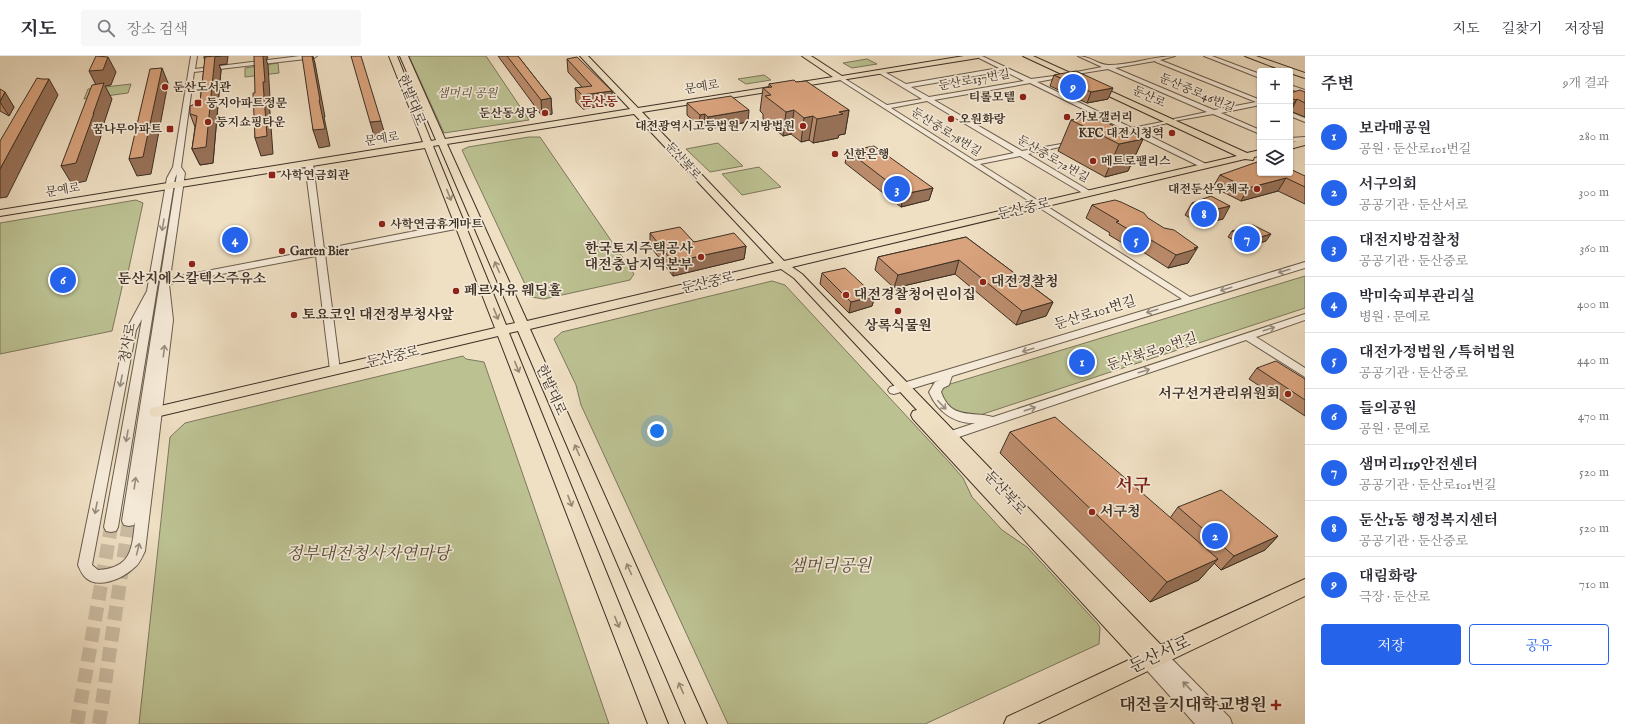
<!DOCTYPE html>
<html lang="ko">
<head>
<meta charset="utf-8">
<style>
	:root { --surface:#fff; --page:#f7f7f7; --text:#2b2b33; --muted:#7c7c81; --line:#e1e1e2; --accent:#2563eb }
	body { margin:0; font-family:"IM FELL English","Noto Serif KR",serif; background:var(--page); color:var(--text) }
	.controls { position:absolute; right:12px; top:12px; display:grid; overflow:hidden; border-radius:4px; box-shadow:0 1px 3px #0004 }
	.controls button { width:36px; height:36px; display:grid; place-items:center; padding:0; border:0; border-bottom:1px solid var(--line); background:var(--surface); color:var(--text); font:20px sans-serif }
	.you { position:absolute; left:657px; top:375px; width:14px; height:14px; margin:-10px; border:3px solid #fff; border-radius:50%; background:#1a73e8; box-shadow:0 0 0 6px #1a73e833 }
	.badge { display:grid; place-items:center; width:26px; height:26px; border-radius:50%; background:var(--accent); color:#fff; font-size:13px; font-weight:700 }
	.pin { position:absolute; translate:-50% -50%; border:2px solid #fff; box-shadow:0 1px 4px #0006 }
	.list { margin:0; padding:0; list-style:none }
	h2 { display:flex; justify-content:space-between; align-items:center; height:52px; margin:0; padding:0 16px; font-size:17px }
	h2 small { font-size:13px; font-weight:400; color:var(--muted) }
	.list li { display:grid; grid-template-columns:26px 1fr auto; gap:12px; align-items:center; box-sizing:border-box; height:56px; padding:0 16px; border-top:1px solid var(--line) }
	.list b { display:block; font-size:15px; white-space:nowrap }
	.list p { margin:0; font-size:13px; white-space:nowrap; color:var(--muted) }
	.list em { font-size:13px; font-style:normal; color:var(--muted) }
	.actions { display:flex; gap:8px; padding:12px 16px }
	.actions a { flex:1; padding:9px 0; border:1px solid var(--accent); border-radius:4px; text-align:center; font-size:14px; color:var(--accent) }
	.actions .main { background:var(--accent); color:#fff }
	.icon { flex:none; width:22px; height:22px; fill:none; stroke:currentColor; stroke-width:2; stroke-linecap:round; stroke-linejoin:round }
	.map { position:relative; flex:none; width:1305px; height:668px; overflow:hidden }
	header { display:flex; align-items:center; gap:24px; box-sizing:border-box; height:56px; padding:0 20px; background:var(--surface); border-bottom:1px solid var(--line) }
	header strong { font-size:19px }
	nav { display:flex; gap:22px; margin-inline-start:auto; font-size:14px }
	.search { width:280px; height:36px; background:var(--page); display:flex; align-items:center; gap:10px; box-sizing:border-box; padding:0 14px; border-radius:4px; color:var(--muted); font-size:15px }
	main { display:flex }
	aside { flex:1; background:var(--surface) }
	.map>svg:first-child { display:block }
	.green { fill:#bcc192; stroke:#7c785c }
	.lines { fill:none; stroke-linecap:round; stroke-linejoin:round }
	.minor-tunnel { stroke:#cbbca3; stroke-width:14; stroke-dasharray:14 7; stroke-linecap:butt }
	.minor-casing { stroke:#695c4c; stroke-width:2 }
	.major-casing { stroke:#3c3025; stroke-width:2 }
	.minor { fill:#f5ead8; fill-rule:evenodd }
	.major { fill:#efdfc3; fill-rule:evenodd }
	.wall { fill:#bb8c6c; stroke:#3c3025 }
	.shaded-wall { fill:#987258; stroke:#3c3025 }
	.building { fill:#d9a37d; stroke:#3c3025 }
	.oneway { stroke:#968874 }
	.oneway2 { stroke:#988d7e }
	.poi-dot { fill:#8f2418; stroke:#f5ead8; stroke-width:1.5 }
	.labels { text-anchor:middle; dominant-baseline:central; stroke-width:3.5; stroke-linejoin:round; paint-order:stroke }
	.far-street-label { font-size:12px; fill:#3c3025; stroke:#f5ead8 }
	.far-poi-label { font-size:12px; font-weight:bold; fill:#3c3025; stroke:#f5ead8; text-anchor:start }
	.far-park-label { font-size:12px; font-style:italic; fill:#564d3b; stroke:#f5ead8 }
	.far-quarter-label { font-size:13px; font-weight:bold; fill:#7a1f14; stroke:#f5ead8 }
	.street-label { font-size:14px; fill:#3c3025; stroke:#f5ead8 }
	.poi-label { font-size:14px; font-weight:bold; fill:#3c3025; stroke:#f5ead8; text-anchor:start }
	.near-park-label { font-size:17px; font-style:italic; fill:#564d3b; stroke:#f5ead8 }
	.near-street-label { font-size:17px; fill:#3c3025; stroke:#f5ead8 }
	.near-poi-label { font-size:17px; font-weight:bold; fill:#3c3025; stroke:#f5ead8; text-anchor:end }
	.district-label { font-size:18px; font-weight:bold; fill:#7a1f14; stroke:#f5ead8 }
</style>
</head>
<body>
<header>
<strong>지도</strong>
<div class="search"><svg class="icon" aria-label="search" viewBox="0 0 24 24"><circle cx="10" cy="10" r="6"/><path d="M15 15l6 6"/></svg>장소 검색</div>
<nav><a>지도</a><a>길찾기</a><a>저장됨</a></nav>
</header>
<main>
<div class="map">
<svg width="1305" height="668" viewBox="0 0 1305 668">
	<rect width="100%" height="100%" fill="#efdfc3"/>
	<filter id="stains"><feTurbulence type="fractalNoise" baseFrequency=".005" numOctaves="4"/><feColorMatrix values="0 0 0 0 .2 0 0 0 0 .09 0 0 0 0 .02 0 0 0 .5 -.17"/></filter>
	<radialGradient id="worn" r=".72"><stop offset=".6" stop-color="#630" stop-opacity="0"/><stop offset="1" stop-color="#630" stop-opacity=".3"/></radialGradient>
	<g class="green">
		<path d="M409 0H486L529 64 444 77Z"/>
		<path d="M867 3 877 8 852 12 843 7Z"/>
		<path d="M278 7 279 17 245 21V12Z"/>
		<path d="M764 19 771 24 746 28 738 23Z"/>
		<path d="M131 28 128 37 84 43 88 33Z"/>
		<path d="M529 81H540L634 218 630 224 544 243 531 241 462 94 468 91Z"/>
		<path d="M718 87 743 110 710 116 686 93Z"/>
		<path d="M759 111 781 131 742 139 722 118Z"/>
		<path d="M136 144 143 147 127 221 123 227 112 275 0 298V167Z"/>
		<path d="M1305 220V252L980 359C968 361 954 357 945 348 943 345 942 339 941 335L943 332 947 329Z"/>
		<path d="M772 225 785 229 950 407 963 422 972 441 1002 474 1027 491 1098 568 1100 572 1099 588 925 668H728L581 349 576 329 554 283 562 276Z"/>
		<path d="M463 300 466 303 484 306 609 668H139L170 381 185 367Z"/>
	</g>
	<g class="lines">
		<g class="minor-tunnel">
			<path d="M77 668 111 471"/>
			<path d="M99 668 129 465"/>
		</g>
		<g class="minor-casing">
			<g id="minor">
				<path d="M191 0H197L195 13 300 0H317L314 2 194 16 181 111 185 117 170 222 316 194 305 108 309 106 313 108 324 193 461 166 465 169 461 172 325 198 340 314 339 317H331L330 314 316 200 169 228 173 264 145 495C142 501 140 507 135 511 124 522 97 535 84 520 81 517 80 513 78 509L126 274 147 235 167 122 173 111ZM177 118 122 465 124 469 129 470 134 469 135 466C132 492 132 512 98 514L92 509 136 274 142 263 104 471 106 475 111 476 116 475 118 471 175 122Z"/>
				<path d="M975 0H982L1031 23 1069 18V20L1037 26 1132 72 1172 64V66L1138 74 1210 110 1206 112H1203L1030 27 934 44 1022 95 1078 85V87L1028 98 1093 137 1089 139H1086L1020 100 980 108 1190 241 1305 206V212L952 320 949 329 943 332 941 336C951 364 971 355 993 361L1305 258V264L1256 281 1305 312V321L1246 284 947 385 943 386 939 385 937 382 939 379 975 367C954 368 937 355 929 336L935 326 940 324 894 338 890 337 888 334 890 331 1182 243 837 22 842 21 887 49 922 43 879 17V15H883L906 28 999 12ZM1004 15 1024 25 929 41 911 31ZM927 45 1014 97 975 105 891 52Z"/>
				<path d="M1078 0C1090 0 1100 10 1110 9 1132 9 1153 0 1175 0L1160 4 1258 43 1259 44 1256 46 1260 45V49L1221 57 1260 74V78L1213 58 1174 65V63L1207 56 1108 13 1071 19V17L1102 11ZM1155 5 1156 6 1256 46 1214 54 1115 12Z"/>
				<path d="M1204 0H1212L1260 18V22Z"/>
				<path d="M1290 29 1305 34V38L1290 33Z"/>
				<path d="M1290 56 1305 62V66L1290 60Z"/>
				<path d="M1305 81V85L1290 86V82Z"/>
				<path d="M1159 593 1164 595 1230 662 1232 668H1195L1143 610 1140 605 1143 600 1148 598 1152 599 1154 595Z"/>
			</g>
		</g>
		<g class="major-casing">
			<g id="major">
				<path d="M389 0H397L431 85 436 84 400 0H408L445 83 630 53 580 0H588L638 52 833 21 802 0H811L842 20 964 0H982L978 2 642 56 784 205 1237 100 1023 0H1033L1247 97 1260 94V100L1254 101 1253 104 1245 103 792 211 802 218 1161 589 1305 523V540L1037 668H1004L1007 661 1133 602 913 363 911 359 913 355 917 354 794 222 781 213 530 273 707 668H686L518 275 509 277 668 668H648L498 280 156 361 151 360 149 356 151 352 156 351 495 272 425 92 0 160V154L423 86ZM634 58 774 207 527 265 447 88ZM439 89 515 267 506 269 433 90Z"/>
				<path d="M1245 0H1256L1305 17V22L1290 17V15H1284Z"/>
				<path d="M1305 83V89L1290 93V87Z"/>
			</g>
		</g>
		<use href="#minor" class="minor"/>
		<use href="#major" class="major"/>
	</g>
	<g class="wall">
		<path d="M498 0H518L551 42 552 58 542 60Z"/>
		<path d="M567 3 612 35V48L583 53 576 46 575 32 582 31 568 16Z"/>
		<path d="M205 4 227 8 219 9 221 14 213 107 200 109 192 93 195 71 190 58 200 46Z"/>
		<path d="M1054 19 1108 43 1087 47 1050 30Z"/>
		<path d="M796 26 849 54 845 78 839 79 838 82 813 87 809 84 801 86 791 78 783 80 763 63V58L760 55 763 32 769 31V28Z"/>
		<path d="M0 33 14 51 9 60 0 55Z"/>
		<path d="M1305 36V61L1290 55V37Z"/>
		<path d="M687 47 748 66 708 73 704 69 699 70 687 59Z"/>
		<path d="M1071 64 1143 83 1128 115 1105 121 1058 95Z"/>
		<path d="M848 95 933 132 929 144 901 151 845 107Z"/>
		<path d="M1220 119 1305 120V148L1278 135 1241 145 1213 131Z"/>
		<path d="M1192 147 1223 163 1201 168 1185 159Z"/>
		<path d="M1092 149 1148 162 1190 204 1189 205 1188 207 1168 212 1140 194 1136 195 1109 179 1110 177 1086 162Z"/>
		<path d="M1232 175 1266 185 1246 191 1228 181Z"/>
		<path d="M650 177 694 186 746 190 744 203 673 220 650 190Z"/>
		<path d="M966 181 1053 246 1046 260 1016 269 955 218 894 232 875 214 878 201Z"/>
		<path d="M822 217 875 240 872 250 849 257 820 228Z"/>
		<path d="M1257 312 1305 323V360L1249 323Z"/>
		<path d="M1010 376 1170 462 1178 451 1278 480 1265 494 1221 514 1214 507 1199 524 1150 546 1000 397Z"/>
	</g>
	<g class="shaded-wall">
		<path d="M221 0H228L227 8 219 9 221 14 213 107 200 109 192 93 207 10 204 2Z"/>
		<path d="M257 0H267L268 2 266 3 268 9 270 42 269 43 273 98 261 100 255 82Z"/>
		<path d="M312 0H313L315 7 325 61H324L330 90 319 92 313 74Z"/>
		<path d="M108 1 116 16 111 29 105 30 112 43 102 73 103 74 86 125 72 128 61 110 93 58 97 31 89 15Z"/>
		<path d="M162 12 168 27 151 118 137 120 129 103Z"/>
		<path d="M49 23 58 39 7 141 0 142V113Z"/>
		<path d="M1113 32 1108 43 1087 47 1091 36Z"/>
		<path d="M612 35V48L583 53 582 39Z"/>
		<path d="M5 36 14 51 9 60 0 46Z"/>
		<path d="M551 42 552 58 542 60 541 44Z"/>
		<path d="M1297 43 1291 55H1290V53L1296 44Z"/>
		<path d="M749 54 748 66 708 73V61Z"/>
		<path d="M794 54 791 78 783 80 786 56Z"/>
		<path d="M849 54 845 78 839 79 838 82 813 87 817 63 839 56Z"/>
		<path d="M705 58 704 69 699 70 700 59Z"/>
		<path d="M813 60 809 84 801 86 804 62Z"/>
		<path d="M381 65 386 82 375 83 370 66Z"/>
		<path d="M1143 83 1128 115 1105 121 1119 88Z"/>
		<path d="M1286 122 1278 135 1241 145 1248 132Z"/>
		<path d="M933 132 929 144 901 151 904 138Z"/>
		<path d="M1230 150 1223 163 1201 168 1209 155Z"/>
		<path d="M1271 178 1266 185 1246 191 1250 184Z"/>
		<path d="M1146 181 1140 194 1136 195 1143 182Z"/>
		<path d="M746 190 744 203 673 220V206Z"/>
		<path d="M1198 191 1190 204 1189 205 1188 207 1168 212 1176 199Z"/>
		<path d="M959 204 955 218 894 232 898 219Z"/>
		<path d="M875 240 872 250 849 257 851 246Z"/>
		<path d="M1053 246 1046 260 1016 269 1022 255Z"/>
		<path d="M1278 480 1265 494 1221 514 1234 500Z"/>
		<path d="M1218 503 1199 524 1150 546 1167 526Z"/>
	</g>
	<g class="building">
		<path d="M96 0 108 1 103 14 89 15Z"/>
		<path d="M204 0H221L205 1 204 2Z"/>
		<path d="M215 0 206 91 192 93 197 60 190 58V50L200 46 205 1Z"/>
		<path d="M254 0H263L265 26H263L267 80 255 82 253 37H255Z"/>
		<path d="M302 0H312L320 44H319L325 73 313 74Z"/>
		<path d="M351 0H361L381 65 370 66Z"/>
		<path d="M507 0H518L551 42 541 44Z"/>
		<path d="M577 1 612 35 582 39 575 32 592 30 567 3Z"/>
		<path d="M162 12 143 101 129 103 150 13Z"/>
		<path d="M1076 15 1113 32 1091 36 1054 19Z"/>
		<path d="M37 22 42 23H49L0 113V85Z"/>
		<path d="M794 24 796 26 806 25 849 54 839 56 843 58 817 63 813 60 804 62 794 54 786 56 765 40 771 39 763 32 772 31 769 28Z"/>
		<path d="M104 27 93 58 94 57 76 107 61 110 92 29Z"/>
		<path d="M0 33 5 36 0 45Z"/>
		<path d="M1300 34 1305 36V47L1297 43 1296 44 1290 42V37Z"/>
		<path d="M731 40 749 54 708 61 705 58 700 59 687 47Z"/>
		<path d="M1092 60 1143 83 1119 88 1071 64Z"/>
		<path d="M874 90 933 132 904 138 848 95Z"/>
		<path d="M1260 105V117H1290V113L1305 120V131L1286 122 1248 132 1220 119Z"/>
		<path d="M1211 140 1230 150 1209 155 1192 147Z"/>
		<path d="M1115 144 1121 146 1144 157 1148 162 1164 172 1174 174 1198 191 1194 192 1196 193 1176 199 1146 181 1143 182 1116 166 1119 165 1092 149Z"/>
		<path d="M1253 169 1271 178 1250 184 1232 175Z"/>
		<path d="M680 171 694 186 734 177 746 190 673 206 650 177Z"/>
		<path d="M966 181 1053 246 1022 255 959 204 898 219 878 201Z"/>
		<path d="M845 212 875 240 851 246 822 217Z"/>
		<path d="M1276 305 1305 323V344L1257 312Z"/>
		<path d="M1055 361 1218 503 1167 526 1010 376Z"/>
		<path d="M1221 434 1278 480 1234 500 1178 451Z"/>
	</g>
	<defs><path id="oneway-shaft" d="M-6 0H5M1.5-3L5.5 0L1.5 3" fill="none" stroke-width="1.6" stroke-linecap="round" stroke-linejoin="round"/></defs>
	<g class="oneway">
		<use href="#oneway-shaft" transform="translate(449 139) rotate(68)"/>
		<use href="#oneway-shaft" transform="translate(497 211) rotate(-114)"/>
		<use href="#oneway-shaft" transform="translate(496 258) rotate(68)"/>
		<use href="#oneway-shaft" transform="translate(517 311) rotate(68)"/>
		<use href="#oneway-shaft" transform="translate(577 394) rotate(-114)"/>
		<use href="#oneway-shaft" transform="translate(570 445) rotate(69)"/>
		<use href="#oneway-shaft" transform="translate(629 513) rotate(-114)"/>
		<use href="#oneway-shaft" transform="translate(617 566) rotate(68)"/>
		<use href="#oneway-shaft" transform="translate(681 632) rotate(-114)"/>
	</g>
	<g class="oneway2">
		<use href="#oneway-shaft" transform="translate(163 169) rotate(100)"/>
		<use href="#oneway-shaft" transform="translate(1284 215) rotate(163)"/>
		<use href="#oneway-shaft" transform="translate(1226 233) rotate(163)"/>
		<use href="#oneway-shaft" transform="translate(1152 255) rotate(163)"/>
		<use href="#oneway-shaft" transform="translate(1269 273) rotate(-18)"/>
		<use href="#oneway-shaft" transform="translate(1028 294) rotate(163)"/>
		<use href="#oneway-shaft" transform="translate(164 295) rotate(-83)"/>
		<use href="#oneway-shaft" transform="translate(1144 315) rotate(-18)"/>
		<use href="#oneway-shaft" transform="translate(121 325) rotate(101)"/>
		<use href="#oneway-shaft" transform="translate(942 349) rotate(46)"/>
		<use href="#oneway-shaft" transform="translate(1030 353) rotate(-18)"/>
		<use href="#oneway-shaft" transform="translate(127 380) rotate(100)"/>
		<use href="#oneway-shaft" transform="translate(135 427) rotate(-82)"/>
		<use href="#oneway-shaft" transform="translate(96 452) rotate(101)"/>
		<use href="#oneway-shaft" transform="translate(138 493) rotate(-76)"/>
		<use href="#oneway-shaft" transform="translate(1187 630) rotate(-134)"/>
	</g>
	<g class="poi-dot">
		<circle cx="165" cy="31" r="4"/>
		<circle cx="1023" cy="41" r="4"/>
		<rect x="194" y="43" width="8" height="8" rx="2"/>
		<circle cx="545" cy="57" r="4"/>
		<circle cx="1067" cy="61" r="4"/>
		<circle cx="951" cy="63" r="4"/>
		<circle cx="208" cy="66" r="4"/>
		<circle cx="803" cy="70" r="4"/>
		<rect x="166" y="69" width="8" height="8" rx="2"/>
		<circle cx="1172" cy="77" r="4"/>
		<circle cx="835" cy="98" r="4"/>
		<circle cx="1093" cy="105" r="4"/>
		<rect x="268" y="115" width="8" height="8" rx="2"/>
		<circle cx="1257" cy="133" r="4"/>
		<circle cx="382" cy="168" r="4"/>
		<circle cx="282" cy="195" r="4"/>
		<circle cx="701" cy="201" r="4"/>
		<circle cx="192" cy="208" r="4"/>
		<circle cx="983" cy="226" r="4"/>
		<circle cx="456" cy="235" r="4"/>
		<circle cx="846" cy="239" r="4"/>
		<circle cx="898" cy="255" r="4"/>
		<circle cx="294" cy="259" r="4"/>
		<circle cx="1288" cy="338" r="4"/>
		<circle cx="1092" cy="456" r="4"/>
		<path d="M1274 643h4v4h4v4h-4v4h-4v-4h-4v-4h4z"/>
	</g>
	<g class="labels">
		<g class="far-street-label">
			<text transform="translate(974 24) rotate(-10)">둔산로137번길</text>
			<text transform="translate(702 31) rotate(-9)">문예로</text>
			<text transform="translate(1197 37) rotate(23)">둔산중로46번길</text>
			<text transform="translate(1149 41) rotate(24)">둔산로</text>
			<text transform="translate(946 76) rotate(32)">둔산중로78번길</text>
			<text transform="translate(382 83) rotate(-9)">문예로</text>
			<text transform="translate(1053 103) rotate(30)">둔산중로72번길</text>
			<text transform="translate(683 105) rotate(47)">둔산북로</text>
			<text transform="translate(63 134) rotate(-9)">문예로</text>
		</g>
		<g class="far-poi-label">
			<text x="173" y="31">둔산도서관</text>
			<text x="1015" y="41" text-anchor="end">티롤모텔</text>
			<text x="206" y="47">둥지아파트정문</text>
			<text x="537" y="57" text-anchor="end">둔산동성당</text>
			<text x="1075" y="61">가보갤러리</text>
			<text x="959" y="63">오원화랑</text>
			<text x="216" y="66">둥지쇼핑타운</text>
			<text x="795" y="70" text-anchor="end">대전광역시고등법원 / 지방법원</text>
			<text x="162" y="73" text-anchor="end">꿈나무아파트</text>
			<text x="1164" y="77" text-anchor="end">KFC 대전시청역</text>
			<text x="843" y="98">신한은행</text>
			<text x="1101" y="105">메트로팰리스</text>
			<text x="280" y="119">사학연금회관</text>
			<text x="1249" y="133" text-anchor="end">대전둔산우체국</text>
			<text x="390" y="168">사학연금휴게마트</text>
			<text x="290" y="195">Garten Bier</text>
		</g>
		<g class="far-park-label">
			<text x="467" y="37">샘머리 공원</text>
		</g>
		<g class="far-quarter-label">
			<text x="599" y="46">둔산동</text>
		</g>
		<g class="street-label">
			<text transform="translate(411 44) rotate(68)">한밭대로</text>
			<text transform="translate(1024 153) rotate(-13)">둔산중로</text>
			<text transform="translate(708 227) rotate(-13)">둔산중로</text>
			<text transform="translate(1095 257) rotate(-17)">둔산로101번길</text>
			<text transform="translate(128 287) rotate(-80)">청사로</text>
			<text transform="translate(1152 296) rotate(-18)">둔산북로90번길</text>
			<text transform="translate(393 301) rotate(-13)">둔산중로</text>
			<text transform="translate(551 334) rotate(66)">한밭대로</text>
			<text transform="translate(1005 437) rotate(47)">둔산북로</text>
		</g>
		<g class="poi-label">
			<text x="693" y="193" text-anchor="end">한국토지주택공사<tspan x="693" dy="16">대전충남지역본부</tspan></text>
			<text x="192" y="223" text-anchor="middle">둔산지에스칼텍스주유소</text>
			<text x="991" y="226">대전경찰청</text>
			<text x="464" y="235">페르사유 웨딩홀</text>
			<text x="854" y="239">대전경찰청어린이집</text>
			<text x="302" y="259">토요코인 대전정부청사앞</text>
			<text x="898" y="270" text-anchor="middle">상록식물원</text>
			<text x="1280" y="338" text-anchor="end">서구선거관리위원회</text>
			<text x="1100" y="456">서구청</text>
		</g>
		<g class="near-park-label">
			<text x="368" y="498">정부대전청사자연마당</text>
			<text x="830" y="510">샘머리공원</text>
		</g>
		<g class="near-street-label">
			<text transform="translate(1160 599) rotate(-25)">둔산서로</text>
		</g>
		<g class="near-poi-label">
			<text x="1267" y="649">대전을지대학교병원</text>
		</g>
		<g class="district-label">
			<text x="1133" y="430">서구</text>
		</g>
	</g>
	<rect width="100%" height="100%" filter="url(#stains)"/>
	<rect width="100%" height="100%" fill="url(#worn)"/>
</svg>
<div class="controls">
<button>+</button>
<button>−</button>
<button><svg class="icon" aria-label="layers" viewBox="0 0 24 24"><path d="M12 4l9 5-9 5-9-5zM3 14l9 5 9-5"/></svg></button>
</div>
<div class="you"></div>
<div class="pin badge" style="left:1082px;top:306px">1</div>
<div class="pin badge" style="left:1215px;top:480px">2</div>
<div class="pin badge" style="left:897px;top:133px">3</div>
<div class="pin badge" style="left:235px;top:184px">4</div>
<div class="pin badge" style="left:1136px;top:184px">5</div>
<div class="pin badge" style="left:63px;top:224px">6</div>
<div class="pin badge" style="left:1247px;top:183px">7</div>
<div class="pin badge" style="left:1204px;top:158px">8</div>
<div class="pin badge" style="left:1073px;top:31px">9</div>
</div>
<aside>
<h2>주변<small>9개 결과</small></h2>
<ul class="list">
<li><span class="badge">1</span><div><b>보라매공원</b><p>공원 · 둔산로101번길</p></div><em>280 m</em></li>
<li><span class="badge">2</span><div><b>서구의회</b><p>공공기관 · 둔산서로</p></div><em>300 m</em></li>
<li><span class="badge">3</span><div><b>대전지방검찰청</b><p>공공기관 · 둔산중로</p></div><em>360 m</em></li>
<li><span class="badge">4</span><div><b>박미숙피부관리실</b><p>병원 · 문예로</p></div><em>400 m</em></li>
<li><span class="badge">5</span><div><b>대전가정법원 / 특허법원</b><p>공공기관 · 둔산중로</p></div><em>440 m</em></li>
<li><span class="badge">6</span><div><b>들의공원</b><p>공원 · 문예로</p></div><em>470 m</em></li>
<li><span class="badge">7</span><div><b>샘머리119안전센터</b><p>공공기관 · 둔산로101번길</p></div><em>520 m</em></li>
<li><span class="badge">8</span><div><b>둔산1동 행정복지센터</b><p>공공기관 · 둔산중로</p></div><em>520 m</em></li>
<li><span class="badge">9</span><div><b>대림화랑</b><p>극장 · 둔산로</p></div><em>710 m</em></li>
</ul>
<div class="actions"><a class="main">저장</a><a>공유</a></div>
</aside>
</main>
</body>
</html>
